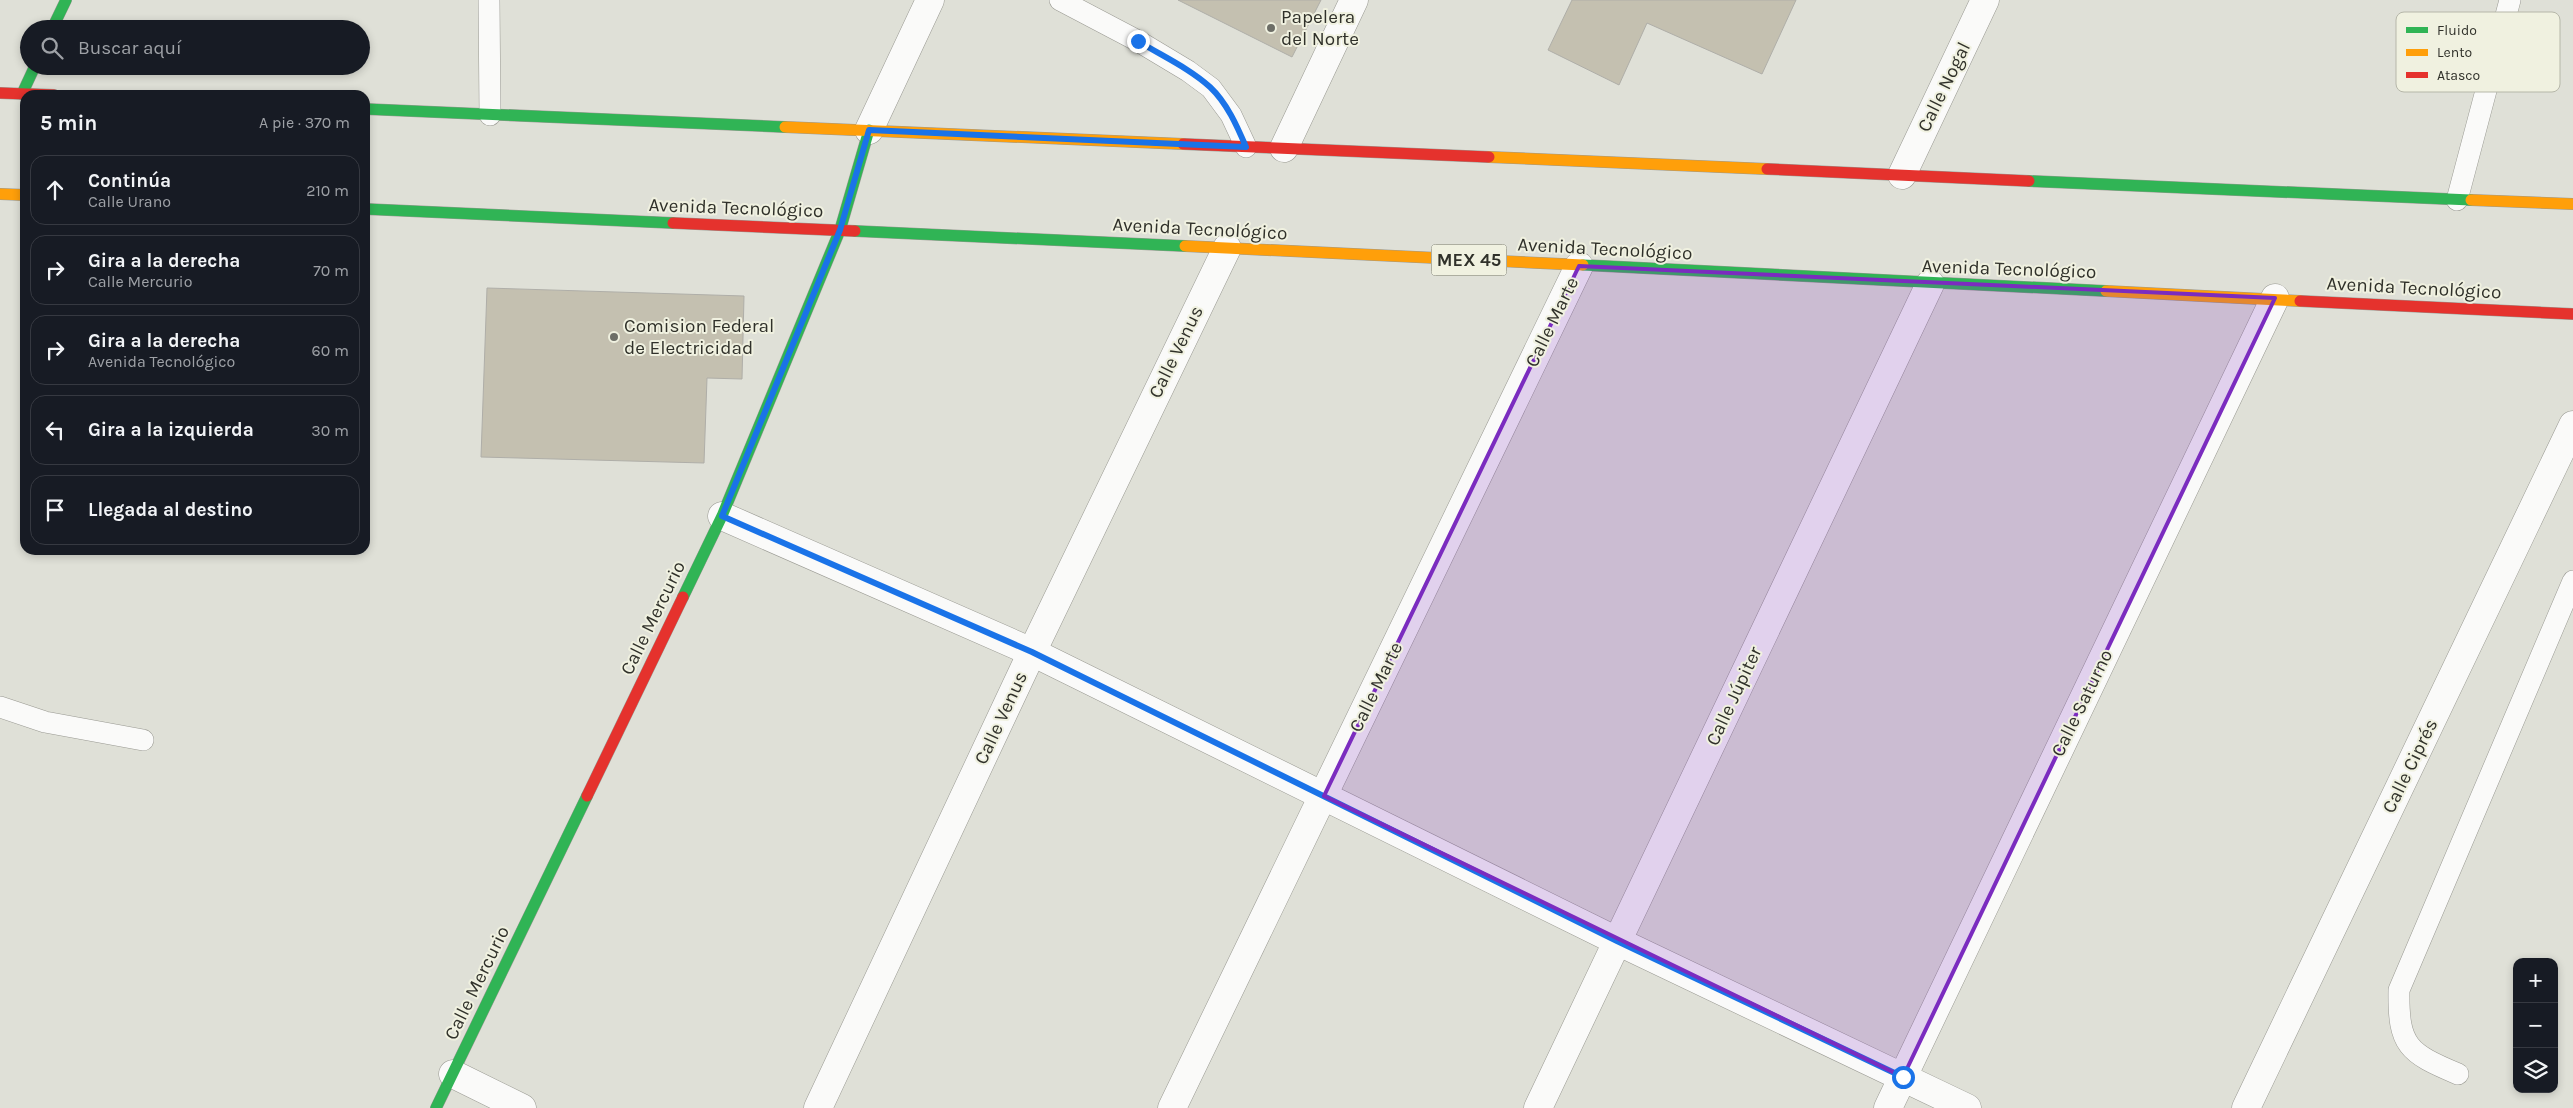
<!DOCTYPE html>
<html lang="es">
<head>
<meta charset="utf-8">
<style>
	:root { --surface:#171b24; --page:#242831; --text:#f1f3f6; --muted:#9ea1a6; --line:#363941 }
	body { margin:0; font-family:Karla,sans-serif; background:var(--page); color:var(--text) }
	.controls { position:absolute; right:15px; bottom:15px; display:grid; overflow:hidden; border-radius:10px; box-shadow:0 2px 8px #0003 }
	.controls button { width:45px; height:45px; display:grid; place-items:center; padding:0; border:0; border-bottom:1px solid var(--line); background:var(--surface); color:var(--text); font:25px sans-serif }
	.stop { position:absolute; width:15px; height:15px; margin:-11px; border:4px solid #1a73e8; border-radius:50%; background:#fff }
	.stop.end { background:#1a73e8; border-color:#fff; box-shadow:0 1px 5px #0008 }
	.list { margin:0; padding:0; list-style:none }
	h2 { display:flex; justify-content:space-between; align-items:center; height:65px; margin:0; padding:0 20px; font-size:21px }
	h2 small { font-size:16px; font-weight:400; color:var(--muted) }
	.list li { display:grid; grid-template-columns:32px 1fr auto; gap:15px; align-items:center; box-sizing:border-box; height:70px; margin:0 10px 10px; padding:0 10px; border:1px solid var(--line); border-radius:15px }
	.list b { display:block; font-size:19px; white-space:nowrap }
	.list p { margin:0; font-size:16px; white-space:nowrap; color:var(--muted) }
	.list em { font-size:16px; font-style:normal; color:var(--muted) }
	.icon { flex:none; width:28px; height:28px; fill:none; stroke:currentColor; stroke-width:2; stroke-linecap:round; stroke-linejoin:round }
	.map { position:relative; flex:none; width:2573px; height:1108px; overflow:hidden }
	.search { position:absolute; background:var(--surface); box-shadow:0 2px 8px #0003; left:20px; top:20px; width:350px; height:55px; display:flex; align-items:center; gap:12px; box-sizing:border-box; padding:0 18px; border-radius:28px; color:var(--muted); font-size:19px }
	.panel { position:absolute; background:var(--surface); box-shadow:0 2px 8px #0003; left:20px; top:90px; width:350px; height:465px; border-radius:15px }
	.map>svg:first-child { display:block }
	.building { fill:#c4c0b0; stroke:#afaea8 }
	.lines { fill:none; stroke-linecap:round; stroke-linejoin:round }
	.lane-casing { stroke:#999992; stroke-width:22 }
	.street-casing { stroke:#999992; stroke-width:29 }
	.fast-casing { stroke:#999992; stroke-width:12 }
	.slow-casing { stroke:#999992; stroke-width:12 }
	.jam-casing { stroke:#999992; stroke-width:12 }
	.lane { stroke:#fafaf9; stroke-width:21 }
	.street { stroke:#fafaf9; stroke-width:28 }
	.fast { stroke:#30b455; stroke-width:11 }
	.slow { stroke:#ff9f0a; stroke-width:11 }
	.jam { stroke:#e5322d; stroke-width:11 }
	.route { stroke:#1a73e8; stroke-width:6 }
	.marked { fill:#7b2cbf; fill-opacity:0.2; stroke:#7b2cbf; stroke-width:4; stroke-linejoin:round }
	.poi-dot { fill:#6d6e67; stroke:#f0f1e0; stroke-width:2 }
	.labels { text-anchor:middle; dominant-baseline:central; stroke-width:4; stroke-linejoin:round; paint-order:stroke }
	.shield { fill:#f0f1e0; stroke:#6a6b61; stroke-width:1 }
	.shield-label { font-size:18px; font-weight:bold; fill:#30312a }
	.poi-label { font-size:19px; fill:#30312a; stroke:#f0f1e0; text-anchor:start }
	.street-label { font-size:19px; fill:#30312a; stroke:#f0f1e0 }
	.key { fill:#f0f1e0; stroke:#b6b7a9; stroke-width:1 }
	.key-label { font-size:14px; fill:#30312a }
</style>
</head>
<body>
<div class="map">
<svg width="2573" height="1108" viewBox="0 0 2573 1108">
	<rect width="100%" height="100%" fill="#dfe0d7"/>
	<g class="building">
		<path d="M1178 0H1321L1292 57Z"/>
		<path d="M1572 0H1796L1762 74 1647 23 1619 85 1548 50Z"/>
		<path d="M487 288 744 296 742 379 707 378 704 463 481 457Z"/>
	</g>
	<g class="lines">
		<g class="lane-casing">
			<g id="lane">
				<path d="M489 0 490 115"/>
				<path d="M1060 0 1138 41 1188 71 1211 88 1231 115 1246 147"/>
				<path d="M2457 200 2510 0"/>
				<path d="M0 707 45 722 143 740"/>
				<path d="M2458 1074C2408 1053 2398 1046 2399 990L2573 581"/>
			</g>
		</g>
		<g class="street-casing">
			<g id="street">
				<path d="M869 130 930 0"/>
				<path d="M1284 148 1354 0"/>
				<path d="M1902 175 1985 0"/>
				<path d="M722 516 1032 652 1617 941 1967 1108"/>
				<path d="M453 1074 522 1108"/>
				<path d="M818 1108 1032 652 1227 248"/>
				<path d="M1172 1108 1579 266"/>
				<path d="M1538 1108 1930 284"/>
				<path d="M1888 1108 2275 298"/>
				<path d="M2246 1108 2573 425"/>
			</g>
		</g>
		<g class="fast-casing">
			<g id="fast">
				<path d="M52 29 66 0"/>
				<path d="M22 94 35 66"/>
				<path d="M365 109 785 127"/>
				<path d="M2029 181 2471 200"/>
				<path d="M365 209 673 223"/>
				<path d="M855 231 1185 246"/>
				<path d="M1583 265 2106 291"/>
				<path d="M683 597 722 516 840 230 869 130"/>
				<path d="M436 1108 587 796"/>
			</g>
		</g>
		<g class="slow-casing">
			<g id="slow">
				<path d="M785 127 1183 144"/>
				<path d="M1489 157 1767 169"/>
				<path d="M0 194 25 195"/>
				<path d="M2471 200 2573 204"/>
				<path d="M1185 246 1583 265"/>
				<path d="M2106 291 2300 301"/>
			</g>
		</g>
		<g class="jam-casing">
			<g id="jam">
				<path d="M0 93 54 95"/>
				<path d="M1183 144 1489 157"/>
				<path d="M1767 169 2029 181"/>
				<path d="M673 223 855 231"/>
				<path d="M2300 301 2573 314"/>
				<path d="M587 796 683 597"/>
			</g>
		</g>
		<use href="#lane" class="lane"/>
		<use href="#street" class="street"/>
		<use href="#fast" class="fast"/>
		<use href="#slow" class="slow"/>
		<use href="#jam" class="jam"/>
	</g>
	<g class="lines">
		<path class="route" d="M1138 41C1162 56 1189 68 1210 87 1227 103 1237 126 1246 147L869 130 840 230 722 516 1032 652 1617 941 1903 1077"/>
	</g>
	<path class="marked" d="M1579 266 2275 298 1903 1077 1324 796Z"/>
	<g class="poi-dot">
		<circle cx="1271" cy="28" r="5"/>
		<circle cx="614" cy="337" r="5"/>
	</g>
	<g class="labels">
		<rect class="shield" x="1431.5" y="244.5" width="75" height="31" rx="4"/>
		<g class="shield-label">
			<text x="1469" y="260">MEX 45</text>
		</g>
		<g class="poi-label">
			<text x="1281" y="17">Papelera<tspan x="1281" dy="22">del Norte</tspan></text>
			<text x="624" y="326">Comision Federal<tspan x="624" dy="22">de Electricidad</tspan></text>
		</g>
		<g class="street-label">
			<text transform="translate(1944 87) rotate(-64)">Calle Nogal</text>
			<text transform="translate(736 208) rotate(2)">Avenida Tecnológico</text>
			<text transform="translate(1200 229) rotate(3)">Avenida Tecnológico</text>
			<text transform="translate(1605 249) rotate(3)">Avenida Tecnológico</text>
			<text transform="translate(2009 269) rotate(2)">Avenida Tecnológico</text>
			<text transform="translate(2414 288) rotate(3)">Avenida Tecnológico</text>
			<text transform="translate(1552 322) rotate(-64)">Calle Marte</text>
			<text transform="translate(1176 352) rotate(-64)">Calle Venus</text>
			<text transform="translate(653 618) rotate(-64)">Calle Mercurio</text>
			<text transform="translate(1376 687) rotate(-64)">Calle Marte</text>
			<text transform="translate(1734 696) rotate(-65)">Calle Júpiter</text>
			<text transform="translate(2082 703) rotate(-64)">Calle Saturno</text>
			<text transform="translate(1001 718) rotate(-65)">Calle Venus</text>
			<text transform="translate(2410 766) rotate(-64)">Calle Ciprés</text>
			<text transform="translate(477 983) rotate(-64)">Calle Mercurio</text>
		</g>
	</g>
	<rect x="2396" y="12" width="164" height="80" rx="8" class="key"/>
	<rect x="2406" y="27" width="22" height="6" fill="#30b455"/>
	<rect x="2406" y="49" width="22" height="7" fill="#ff9f0a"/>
	<rect x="2406" y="72" width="22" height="6" fill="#e5322d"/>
	<g class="key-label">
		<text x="2437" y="35">Fluido</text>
		<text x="2437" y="57">Lento</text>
		<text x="2437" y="80">Atasco</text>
	</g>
</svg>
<div class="controls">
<button>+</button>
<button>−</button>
<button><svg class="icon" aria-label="layers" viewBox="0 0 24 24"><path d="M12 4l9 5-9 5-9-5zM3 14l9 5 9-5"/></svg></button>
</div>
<div class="stop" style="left:1903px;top:1077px"></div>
<div class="stop end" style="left:1138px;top:41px"></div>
<div class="search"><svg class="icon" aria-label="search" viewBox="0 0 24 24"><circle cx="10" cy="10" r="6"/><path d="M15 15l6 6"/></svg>Buscar aquí</div>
<section class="panel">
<h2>5 min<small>A pie · 370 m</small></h2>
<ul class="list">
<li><svg class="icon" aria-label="ahead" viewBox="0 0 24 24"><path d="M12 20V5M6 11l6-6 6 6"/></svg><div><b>Continúa</b><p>Calle Urano</p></div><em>210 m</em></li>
<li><svg class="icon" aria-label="right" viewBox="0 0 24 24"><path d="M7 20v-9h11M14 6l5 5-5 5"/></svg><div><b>Gira a la derecha</b><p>Calle Mercurio</p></div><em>70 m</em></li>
<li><svg class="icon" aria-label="right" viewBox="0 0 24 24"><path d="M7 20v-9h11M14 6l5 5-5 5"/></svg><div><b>Gira a la derecha</b><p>Avenida Tecnológico</p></div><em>60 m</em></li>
<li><svg class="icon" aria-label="left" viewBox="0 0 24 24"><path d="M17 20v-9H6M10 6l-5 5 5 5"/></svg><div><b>Gira a la izquierda</b></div><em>30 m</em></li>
<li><svg class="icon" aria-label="arrive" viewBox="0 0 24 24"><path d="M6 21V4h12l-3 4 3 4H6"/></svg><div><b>Llegada al destino</b></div></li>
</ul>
</section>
</div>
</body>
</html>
